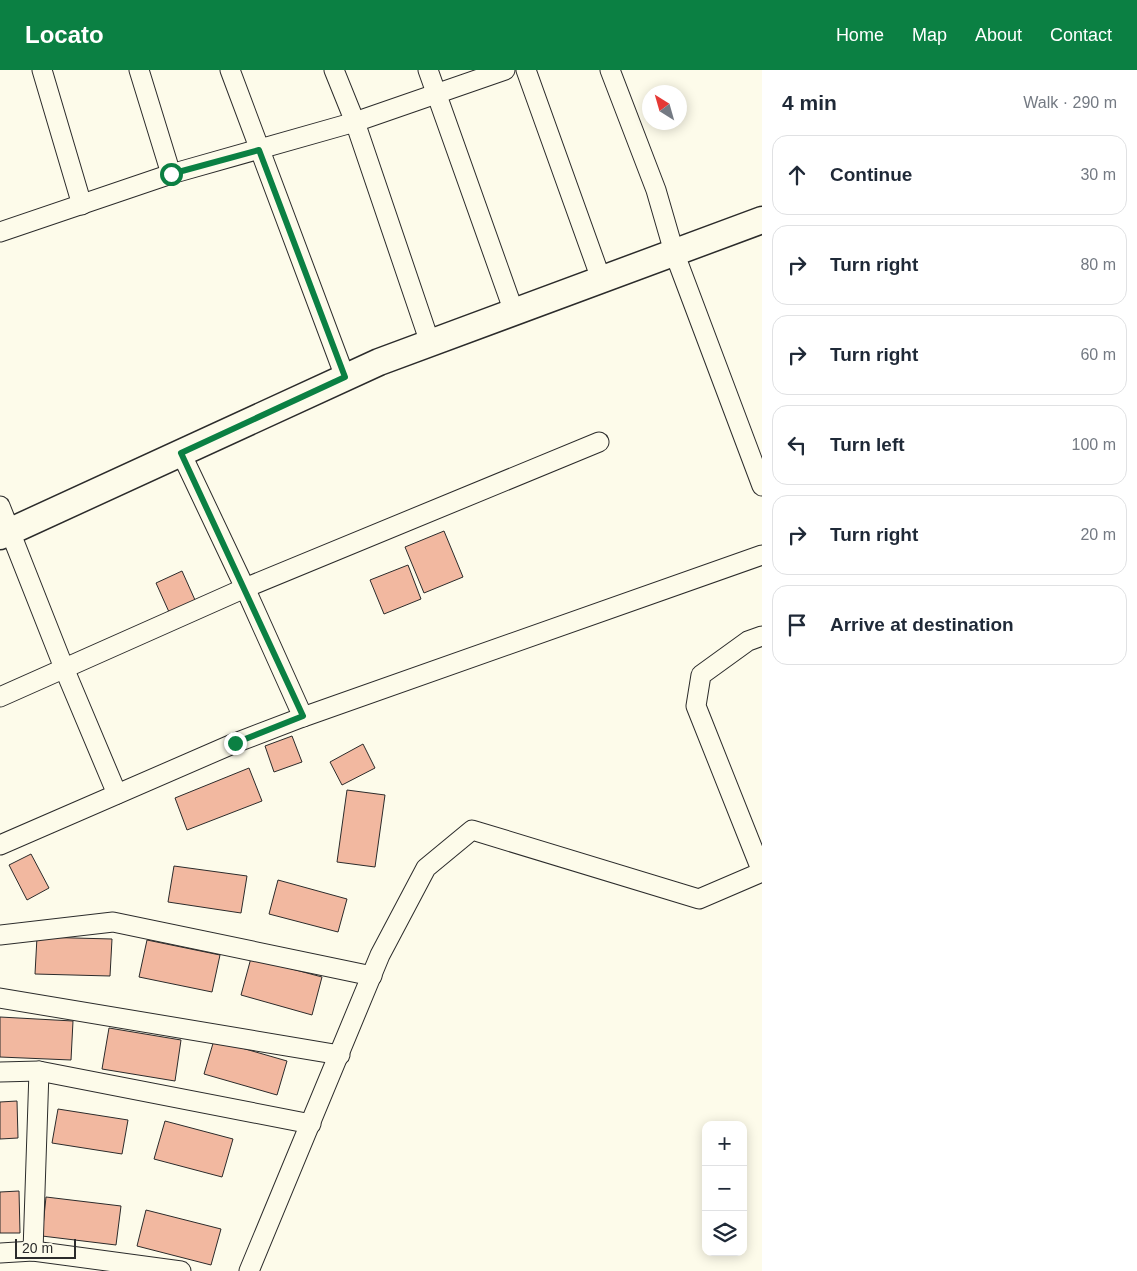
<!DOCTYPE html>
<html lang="en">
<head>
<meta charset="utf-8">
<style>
	:root { --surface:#fff; --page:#f6f6f7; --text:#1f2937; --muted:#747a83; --line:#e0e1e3; --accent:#0b8043 }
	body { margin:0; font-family:Helvetica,sans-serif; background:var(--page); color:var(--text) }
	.controls { position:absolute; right:15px; bottom:15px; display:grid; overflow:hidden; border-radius:10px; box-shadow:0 2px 12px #0003 }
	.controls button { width:45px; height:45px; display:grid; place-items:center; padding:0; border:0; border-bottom:1px solid var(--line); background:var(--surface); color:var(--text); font:25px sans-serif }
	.compass { position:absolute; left:642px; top:15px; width:45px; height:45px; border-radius:50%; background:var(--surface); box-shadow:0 2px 12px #0003; rotate:323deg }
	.scale { position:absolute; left:15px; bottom:12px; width:61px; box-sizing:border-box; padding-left:5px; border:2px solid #2b2b2b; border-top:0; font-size:14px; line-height:18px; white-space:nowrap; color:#2b2b2b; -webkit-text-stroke:4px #fdfbea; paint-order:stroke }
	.stop { position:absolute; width:15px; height:15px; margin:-11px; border:4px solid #0b8043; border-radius:50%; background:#fff }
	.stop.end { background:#0b8043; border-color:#fff; box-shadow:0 1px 5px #0008 }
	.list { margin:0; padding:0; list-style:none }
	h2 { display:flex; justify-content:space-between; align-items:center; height:65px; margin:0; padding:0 20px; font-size:21px }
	h2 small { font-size:16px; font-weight:400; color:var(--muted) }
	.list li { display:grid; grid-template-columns:32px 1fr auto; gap:15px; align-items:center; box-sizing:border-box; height:80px; margin:0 10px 10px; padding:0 10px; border:1px solid var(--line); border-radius:15px }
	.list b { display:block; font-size:19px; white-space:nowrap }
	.list em { font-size:16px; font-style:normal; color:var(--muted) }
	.icon { flex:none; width:28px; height:28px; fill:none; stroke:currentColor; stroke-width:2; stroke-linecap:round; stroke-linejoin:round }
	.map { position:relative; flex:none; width:762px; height:1201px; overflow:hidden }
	header { display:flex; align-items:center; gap:30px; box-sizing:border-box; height:70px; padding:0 25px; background:var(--accent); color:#fff }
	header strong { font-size:24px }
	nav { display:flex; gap:28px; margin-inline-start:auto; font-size:18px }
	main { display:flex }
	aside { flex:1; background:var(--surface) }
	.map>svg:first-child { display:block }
	.building { fill:#f2b8a0; stroke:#2b2b2b }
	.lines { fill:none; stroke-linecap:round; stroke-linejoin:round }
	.street-casing { stroke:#2b2b2b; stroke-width:21 }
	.secondary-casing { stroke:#2b2b2b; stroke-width:29 }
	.street { stroke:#fdfbea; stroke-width:19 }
	.secondary { stroke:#fdfbea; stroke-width:26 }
	.route { stroke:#0b8043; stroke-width:6 }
</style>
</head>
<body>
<header>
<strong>Locato</strong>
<nav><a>Home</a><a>Map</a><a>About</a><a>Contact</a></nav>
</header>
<main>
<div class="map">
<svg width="762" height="1201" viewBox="0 0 762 1201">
	<rect width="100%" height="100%" fill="#fdfbea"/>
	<g class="building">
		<path d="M444 461 463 507 424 523 405 477Z"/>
		<path d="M408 495 421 529 384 544 370 510Z"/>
		<path d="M182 501 195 530 169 542 156 513Z"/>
		<path d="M292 666 302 692 274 702 265 676Z"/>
		<path d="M363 674 375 698 342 715 330 692Z"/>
		<path d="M249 698 262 731 187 760 175 728Z"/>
		<path d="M347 720 385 725 375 797 337 792Z"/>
		<path d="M31 784 49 818 27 830 9 795Z"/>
		<path d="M174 796 247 806 241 843 168 832Z"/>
		<path d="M278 810 347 829 338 862 269 844Z"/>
		<path d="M37 867 112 869 110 906 35 904Z"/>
		<path d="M147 870 220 885 212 922 139 907Z"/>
		<path d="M251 888 322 907 312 945 241 925Z"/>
		<path d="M0 947 73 951 71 990 0 987Z"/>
		<path d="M109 958 181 970 175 1011 102 999Z"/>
		<path d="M214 970 287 991 277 1025 204 1004Z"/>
		<path d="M17 1031 18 1068 0 1069V1032Z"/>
		<path d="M58 1039 128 1050 122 1084 52 1073Z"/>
		<path d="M165 1051 233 1069 222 1107 154 1089Z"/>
		<path d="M19 1121 20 1163H0V1122Z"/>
		<path d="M46 1127 121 1136 116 1175 42 1166Z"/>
		<path d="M146 1140 221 1159 211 1195 137 1176Z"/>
	</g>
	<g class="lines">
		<g class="street-casing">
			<g id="street">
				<path d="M42 0 82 135"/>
				<path d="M139 0 171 104"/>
				<path d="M230 0 345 307"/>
				<path d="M334 0 355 52 430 273"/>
				<path d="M428 0 514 242"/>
				<path d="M526 0 601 209"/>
				<path d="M610 0 656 120 674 182 762 416"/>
				<path d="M0 162 171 104 355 52 505 0"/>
				<path d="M181 383 245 518 303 647"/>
				<path d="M0 436 64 598 117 724"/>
				<path d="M0 627 245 518 599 372"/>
				<path d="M0 775 235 673 303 647 762 485"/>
				<path d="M0 865 113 852 372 906"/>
				<path d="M0 928 340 985"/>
				<path d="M0 1002 39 1001 311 1054"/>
				<path d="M33 1181 39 1001"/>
				<path d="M0 1183 33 1181 181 1201"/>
				<path d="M249 1201 380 885 426 798 472 760 699 829 762 802 696 636 701 605 748 571 762 566"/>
			</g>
		</g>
		<g class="secondary-casing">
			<path id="secondary" d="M0 466 379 292 762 150"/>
		</g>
		<use href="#street" class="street"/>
		<use href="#secondary" class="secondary"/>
	</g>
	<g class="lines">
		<path class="route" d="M171 104 259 80 345 307 181 383 303 646 235 673"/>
	</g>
</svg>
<div class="controls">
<button>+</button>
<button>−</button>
<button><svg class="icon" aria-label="layers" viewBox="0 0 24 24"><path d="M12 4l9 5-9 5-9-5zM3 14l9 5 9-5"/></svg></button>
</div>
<svg class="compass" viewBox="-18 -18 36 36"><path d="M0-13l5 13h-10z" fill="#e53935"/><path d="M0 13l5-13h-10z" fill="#747a83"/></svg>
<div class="scale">20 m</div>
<div class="stop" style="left:171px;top:104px"></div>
<div class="stop end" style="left:235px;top:673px"></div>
</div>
<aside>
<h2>4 min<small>Walk · 290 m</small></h2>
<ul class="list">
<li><svg class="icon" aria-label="ahead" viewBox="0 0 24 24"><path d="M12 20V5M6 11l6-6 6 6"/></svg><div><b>Continue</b></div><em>30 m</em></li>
<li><svg class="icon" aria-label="right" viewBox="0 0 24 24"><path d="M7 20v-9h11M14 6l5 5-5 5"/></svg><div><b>Turn right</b></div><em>80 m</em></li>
<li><svg class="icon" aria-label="right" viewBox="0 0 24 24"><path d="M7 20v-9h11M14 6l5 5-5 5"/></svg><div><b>Turn right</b></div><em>60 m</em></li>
<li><svg class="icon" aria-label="left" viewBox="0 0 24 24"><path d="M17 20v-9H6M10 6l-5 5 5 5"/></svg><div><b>Turn left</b></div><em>100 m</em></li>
<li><svg class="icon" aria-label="right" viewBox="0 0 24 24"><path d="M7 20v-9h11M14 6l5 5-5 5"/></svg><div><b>Turn right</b></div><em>20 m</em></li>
<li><svg class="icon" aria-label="arrive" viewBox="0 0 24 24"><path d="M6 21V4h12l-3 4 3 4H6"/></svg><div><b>Arrive at destination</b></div></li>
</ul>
</aside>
</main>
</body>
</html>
